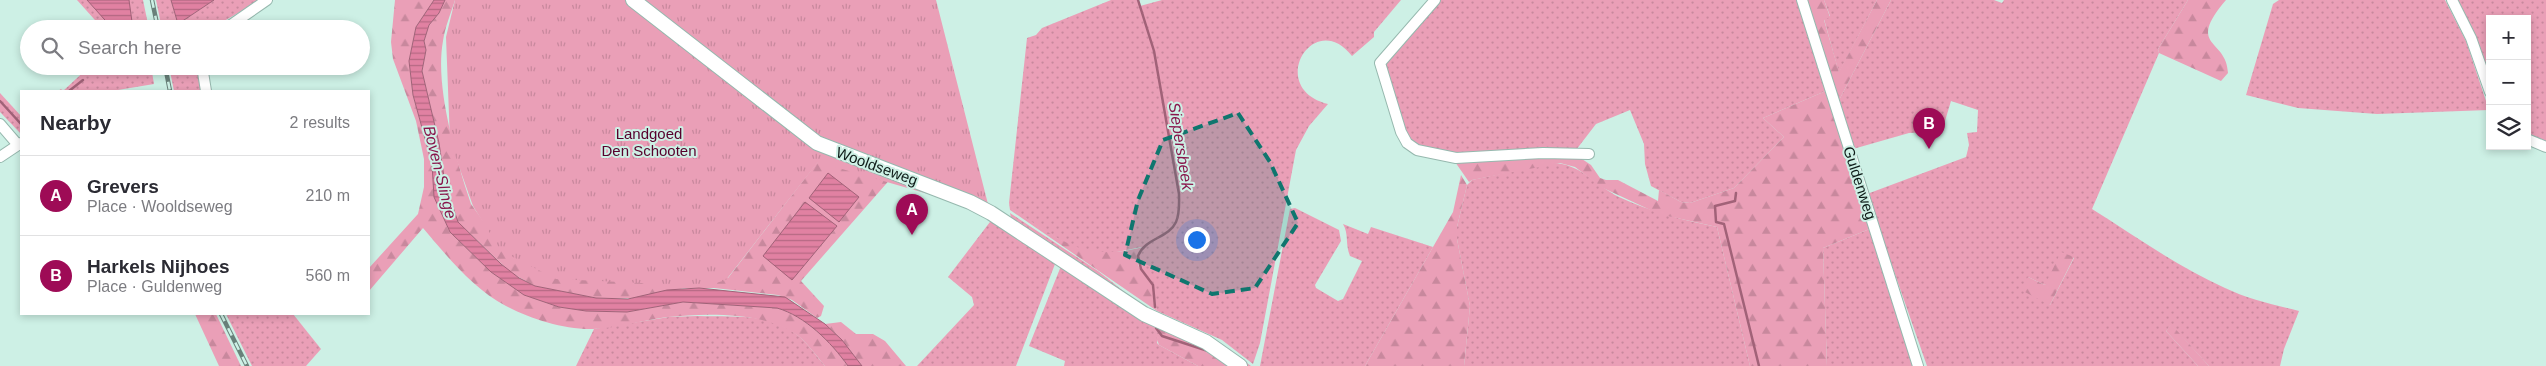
<!DOCTYPE html>
<html lang="en">
<head>
<meta charset="utf-8">
<style>
	:root { --surface:#fff; --page:#f7f7f7; --text:#2b2b33; --muted:#7c7c81; --line:#e1e1e2; --accent:#9e0b56 }
	body { margin:0; font-family:Helvetica,sans-serif; background:var(--page); color:var(--text) }
	.controls { position:absolute; right:15px; top:15px; display:grid; overflow:hidden; border-radius:0px; box-shadow:0 2px 8px #0003 }
	.controls button { width:45px; height:45px; display:grid; place-items:center; padding:0; border:0; border-bottom:1px solid var(--line); background:var(--surface); color:var(--text); font:25px sans-serif }
	.you { position:absolute; left:1196px; top:239px; width:18px; height:18px; margin:-12px; border:4px solid #fff; border-radius:50%; background:#1a73e8; box-shadow:0 0 0 8px #1a73e833 }
	.badge { display:grid; place-items:center; width:32px; height:32px; border-radius:50%; background:var(--accent); color:#fff; font-size:16px; font-weight:700 }
	.pin { position:absolute; translate:-50% -41px; filter:drop-shadow(0 1px 2px #0008) }
	.pin::after { content:''; position:absolute; top:26px; width:18px; height:15px; background:inherit; clip-path:polygon(0 0,100% 0,50% 100%) }
	.list { margin:0; padding:0; list-style:none }
	h2 { display:flex; justify-content:space-between; align-items:center; height:65px; margin:0; padding:0 20px; font-size:21px }
	h2 small { font-size:16px; font-weight:400; color:var(--muted) }
	.list li { display:grid; grid-template-columns:32px 1fr auto; gap:15px; align-items:center; box-sizing:border-box; height:80px; padding:0 20px; border-top:1px solid var(--line) }
	.list b { display:block; font-size:19px; white-space:nowrap }
	.list p { margin:0; font-size:16px; white-space:nowrap; color:var(--muted) }
	.list em { font-size:16px; font-style:normal; color:var(--muted) }
	.icon { flex:none; width:28px; height:28px; fill:none; stroke:currentColor; stroke-width:2; stroke-linecap:round; stroke-linejoin:round }
	.map { position:relative; flex:none; width:2546px; height:366px; overflow:hidden }
	.search { position:absolute; background:var(--surface); box-shadow:0 2px 8px #0003; left:20px; top:20px; width:350px; height:55px; display:flex; align-items:center; gap:12px; box-sizing:border-box; padding:0 18px; border-radius:28px; color:var(--muted); font-size:19px }
	.panel { position:absolute; background:var(--surface); box-shadow:0 2px 8px #0003; left:20px; top:90px; width:350px; height:225px; border-radius:0px }
	.map>svg:first-child { display:block }
	.grass { fill:url(#grass-dots); fill-rule:evenodd }
	.forest { fill:url(#forest-firs) }
	.park { fill:url(#park-tufts) }
	.water { fill:url(#water-rules); stroke:#a16278 }
	.lines { fill:none; stroke-linecap:round; stroke-linejoin:round }
	.stream { stroke:#a16278; stroke-width:2.5 }
	.street-casing { stroke:#96b8ae; stroke-width:12 }
	.secondary-casing { stroke:#96b8ae; stroke-width:16 }
	.street { stroke:#fff; stroke-width:10 }
	.secondary { stroke:#fff; stroke-width:14 }
	.rail-casing { stroke:#69817a; stroke-width:4.5 }
	.rail { stroke:#cdf0e5; stroke-width:2.5; stroke-dasharray:8; stroke-linecap:butt }
	.marked { fill:#0f766e; fill-opacity:0.2; stroke:#0f766e; stroke-width:4; stroke-dasharray:10 6; stroke-linejoin:round }
	.labels { text-anchor:middle; dominant-baseline:central; stroke-width:4; stroke-linejoin:round; paint-order:stroke }
	.park-label { font-size:15px; fill:#57002c; stroke:#cdf0e5 }
	.street-label { font-size:15px; fill:#0d1a17; stroke:#cdf0e5 }
	.water-label { font-size:16px; font-style:italic; fill:#89164c; stroke:#cdf0e5 }
</style>
</head>
<body>
<div class="map">
<svg width="2546" height="366" viewBox="0 0 2546 366">
	<defs>
		<pattern id="grass-dots" width="8" height="8" patternUnits="userSpaceOnUse" patternTransform="scale(1.25)"><rect width="8" height="8" fill="#ea9fb7"/><path d="M2 2h.1M6 6h.1" fill="none" stroke="#c8889d" stroke-width="1.8" stroke-linecap="round"/></pattern>
		<pattern id="forest-firs" width="22" height="20" patternUnits="userSpaceOnUse" patternTransform="scale(1.25)"><rect width="22" height="20" fill="#ea9fb7"/><path d="M5 1l3.5 6h-7zM16 11l3.5 6h-7z" fill="#c8889d"/></pattern>
		<pattern id="park-tufts" width="24" height="20" patternUnits="userSpaceOnUse" patternTransform="scale(1.25)"><rect width="24" height="20" fill="#ea9fb7"/><path d="M3 7l-1-3M5 7V3M7 7l1-3M15 17l-1-3M17 17v-4M19 17l1-3" fill="none" stroke="#c8889d"/></pattern>
		<pattern id="water-rules" width="6" height="5" patternUnits="userSpaceOnUse" patternTransform="scale(1.25)"><rect width="6" height="5" fill="#e181a2"/><path d="M0 2.5h6" fill="none" stroke="#b56983"/></pattern>
	</defs>
	<rect width="100%" height="100%" fill="#cdf0e5"/>
	<g class="grass">
		<path d="M77 0H143L149 29H103Z"/>
		<path d="M156 0H171L178 24 214 0H261L210 29H162Z"/>
		<path d="M1111 0H1138L1140 6 1162 0H1401L1374 32V37L1352 56C1314 7 1265 88 1328 104L1309 126 1296 150 1260 343 1253 364 1222 340 1157 311C1155 305 1154 285 1152 283 1143 268 1132 267 1142 247 1130 249 1117 253 1104 253 1071 254 1038 225 1011 209L1009 203 1027 38 1036 35 1042 28Z"/>
		<path d="M1438 0H1800L1828 90 1763 118 1784 137 1734 188 1690 203 1681 202 1651 186 1645 164 1644 144 1630 110 1596 124 1576 150 1467 156 1430 152 1409 141 1383 64Z"/>
		<path d="M1824 0H1877L1839 73 1824 19 1830 16Z"/>
		<path d="M1891 0H1994L2002 3 2004 0H2188L2158 49 2159 53 2092 209C2135 236 2178 267 2225 288 2248 299 2274 305 2299 311L2284 349 2280 366H2209L2171 325 2166 331 2198 366H1927L1867 194 1966 157 1969 145 1967 133 1977 132 1978 110 1951 101 1942 131 1909 133 1853 149 1837 104ZM2074 257V258L2050 305 2028 277 2045 285Z"/>
		<path d="M2279 0H2445L2466 41 2489 110 2377 114 2298 108 2246 95 2273 4Z"/>
		<path d="M2455 0H2546V145L2527 136V19H2490V84Z"/>
		<path d="M90 66H151L154 84 112 91H58L61 89 63 91Z"/>
		<path d="M169 66H198L203 91H174Z"/>
		<path d="M0 93 21 116V134L0 112Z"/>
		<path d="M1552 163C1580 163 1595 185 1619 197 1651 212 1683 220 1717 227L1750 366H1464L1470 306 1457 239V227L1467 185 1472 180Z"/>
		<path d="M1295 208 1339 230 1341 241 1315 285 1316 288 1338 301 1343 299 1362 261 1350 256C1345 244 1349 234 1343 224L1368 234 1371 227 1433 247 1365 366H1260L1290 209Z"/>
		<path d="M1010 213 1098 271 1136 301 1157 314 1217 341 1251 366H1245L1161 320 1012 222Z"/>
		<path d="M993 218 1054 261 1055 264 1016 366H917L974 305 972 297 948 277Z"/>
		<path d="M1872 228 1916 366H1827L1823 248Z"/>
		<path d="M1061 266 1160 326 1157 343 1159 345 1198 366H1064L1065 361 1029 346Z"/>
		<path d="M226 314H293L321 349 306 366H252Z"/>
		<path d="M697 316C730 317 769 313 796 334 807 342 816 356 825 366H576L594 329 669 317Z"/>
	</g>
	<g class="forest">
		<path d="M395 0H434L416 27 409 61 413 95 432 164 434 197 450 232 491 272 524 295 559 307 586 311 627 312 683 302 777 308C805 316 831 342 848 366H825C816 356 806 340 794 333 762 312 706 313 668 317 644 320 618 328 593 329 565 330 531 319 506 306 472 288 447 256 423 228L369 291V268L418 214 424 187V159L416 121 393 59 391 42Z"/>
		<path d="M445 0H455C451 13 445 27 443 41 435 84 454 150 467 192L471 204 486 225 707 276 728 278 826 151 893 176 801 281 824 306 821 316 817 318 792 300 778 295 714 288H685L636 298H596L535 286 511 273 458 222 445 184 439 143 422 71 426 50 424 41 429 25 439 13Z"/>
		<path d="M1805 0H1824L1830 17 1824 20 1839 72 1877 0H1891L1837 104Z"/>
		<path d="M2188 0H2226C2185 48 2227 38 2228 73L2221 81 2159 53 2158 49Z"/>
		<path d="M1828 90 1872 228 1823 248 1827 366H1750L1717 227 1659 214 1603 188 1575 167 1560 163 1472 180 1469 182 1453 159 1579 157 1591 165 1600 178 1606 180H1618L1658 201 1659 190 1681 202 1690 203 1734 188 1784 137 1763 118Z"/>
		<path d="M1461 175 1467 185 1457 227V239L1470 306 1464 366H1365L1453 212Z"/>
		<path d="M1009 203 1012 209C1060 239 1082 263 1143 247 1129 271 1147 269 1153 284 1154 288 1153 292 1153 296 1153 301 1156 306 1157 311L1010 210Z"/>
		<path d="M2061 252 2074 257 2050 305 2021 290 2028 277 2045 285Z"/>
		<path d="M195 314H216L241 366H219Z"/>
		<path d="M841 322 856 334H873L885 341 906 366H862L842 340 825 324Z"/>
		<path d="M2171 324 2209 366H2198L2166 331Z"/>
		<path d="M1160 326 1208 347 1235 366H1198L1159 345 1154 331Z"/>
	</g>
	<path class="park" d="M455 0H936L990 212 818 162 726 280 706 286 556 279 501 251 473 206 450 141 446 37Z"/>
	<g class="water">
		<path d="M87 0H129L133 29H113Z"/>
		<path d="M171 0H214L178 24Z"/>
		<path d="M434 0H445L439 13 429 25 424 41 426 50 422 71 439 143 445 184 458 222 501 264 519 278 535 286 596 298 628 299 667 290 699 288 785 297 825 324 842 340 862 366H848C831 342 805 316 777 308L683 302 627 312 586 311 559 307 524 295 491 272 450 232 434 197 432 164 413 95 409 61 416 27Z"/>
		<path d="M828 173 859 197 839 222 809 198Z"/>
		<path d="M805 202 837 226 792 280 763 256Z"/>
	</g>
	<g class="lines">
		<g class="stream">
			<path d="M1138 0 1154 51 1179 194C1179 203 1180 213 1176 222 1169 238 1145 238 1138 256L1141 269 1153 285 1155 307"/>
			<path d="M69 91 83 80"/>
			<path d="M0 101 21 124"/>
			<path d="M1736 193 1735 201 1715 206 1716 222 1724 224 1759 366"/>
			<path d="M1156 328 1162 336 1208 351"/>
		</g>
		<g class="street-casing">
			<g id="street">
				<path d="M1435 0 1380 63 1401 132 1407 143 1417 150 1456 158 1543 153 1589 154"/>
				<path d="M1802 0 1918 366"/>
				<path d="M2452 0 2471 38 2490 92"/>
				<path d="M225 29 267 0"/>
				<path d="M202 66 206 91"/>
				<path d="M0 124 18 145"/>
				<path d="M2527 139 2546 147"/>
				<path d="M0 157 21 143"/>
			</g>
		</g>
		<g class="secondary-casing">
			<path id="secondary" d="M633 0 817 143 970 202 991 213 1144 314 1206 342 1240 366"/>
		</g>
		<use href="#street" class="street"/>
		<use href="#secondary" class="secondary"/>
		<g class="rail-casing">
			<g id="rail">
				<path d="M152 0 158 29"/>
				<path d="M165 66 170 91"/>
				<path d="M221 314 247 366"/>
			</g>
		</g>
		<use href="#rail" class="rail"/>
	</g>
	<path class="marked" d="M1238 113 1270 162 1298 223 1255 288 1212 294 1125 255 1138 200 1163 140Z"/>
	<g class="labels">
		<g class="park-label">
			<text x="649" y="133">Landgoed<tspan x="649" dy="17">Den Schooten</tspan></text>
		</g>
		<g class="street-label">
			<text transform="translate(877 166) rotate(20)">Wooldseweg</text>
			<text transform="translate(1860 183) rotate(72)">Guldenweg</text>
		</g>
		<g class="water-label">
			<text transform="translate(1181 146) rotate(81)">Siepersbeek</text>
			<text transform="translate(440 172) rotate(76)">Boven-Slinge</text>
		</g>
	</g>
</svg>
<div class="controls">
<button>+</button>
<button>−</button>
<button><svg class="icon" aria-label="layers" viewBox="0 0 24 24"><path d="M12 4l9 5-9 5-9-5zM3 14l9 5 9-5"/></svg></button>
</div>
<div class="you"></div>
<div class="pin badge" style="left:912px;top:235px">A</div>
<div class="pin badge" style="left:1929px;top:149px">B</div>
<div class="search"><svg class="icon" aria-label="search" viewBox="0 0 24 24"><circle cx="10" cy="10" r="6"/><path d="M15 15l6 6"/></svg>Search here</div>
<section class="panel">
<h2>Nearby<small>2 results</small></h2>
<ul class="list">
<li><span class="badge">A</span><div><b>Grevers</b><p>Place · Wooldseweg</p></div><em>210 m</em></li>
<li><span class="badge">B</span><div><b>Harkels Nijhoes</b><p>Place · Guldenweg</p></div><em>560 m</em></li>
</ul>
</section>
</div>
</body>
</html>
